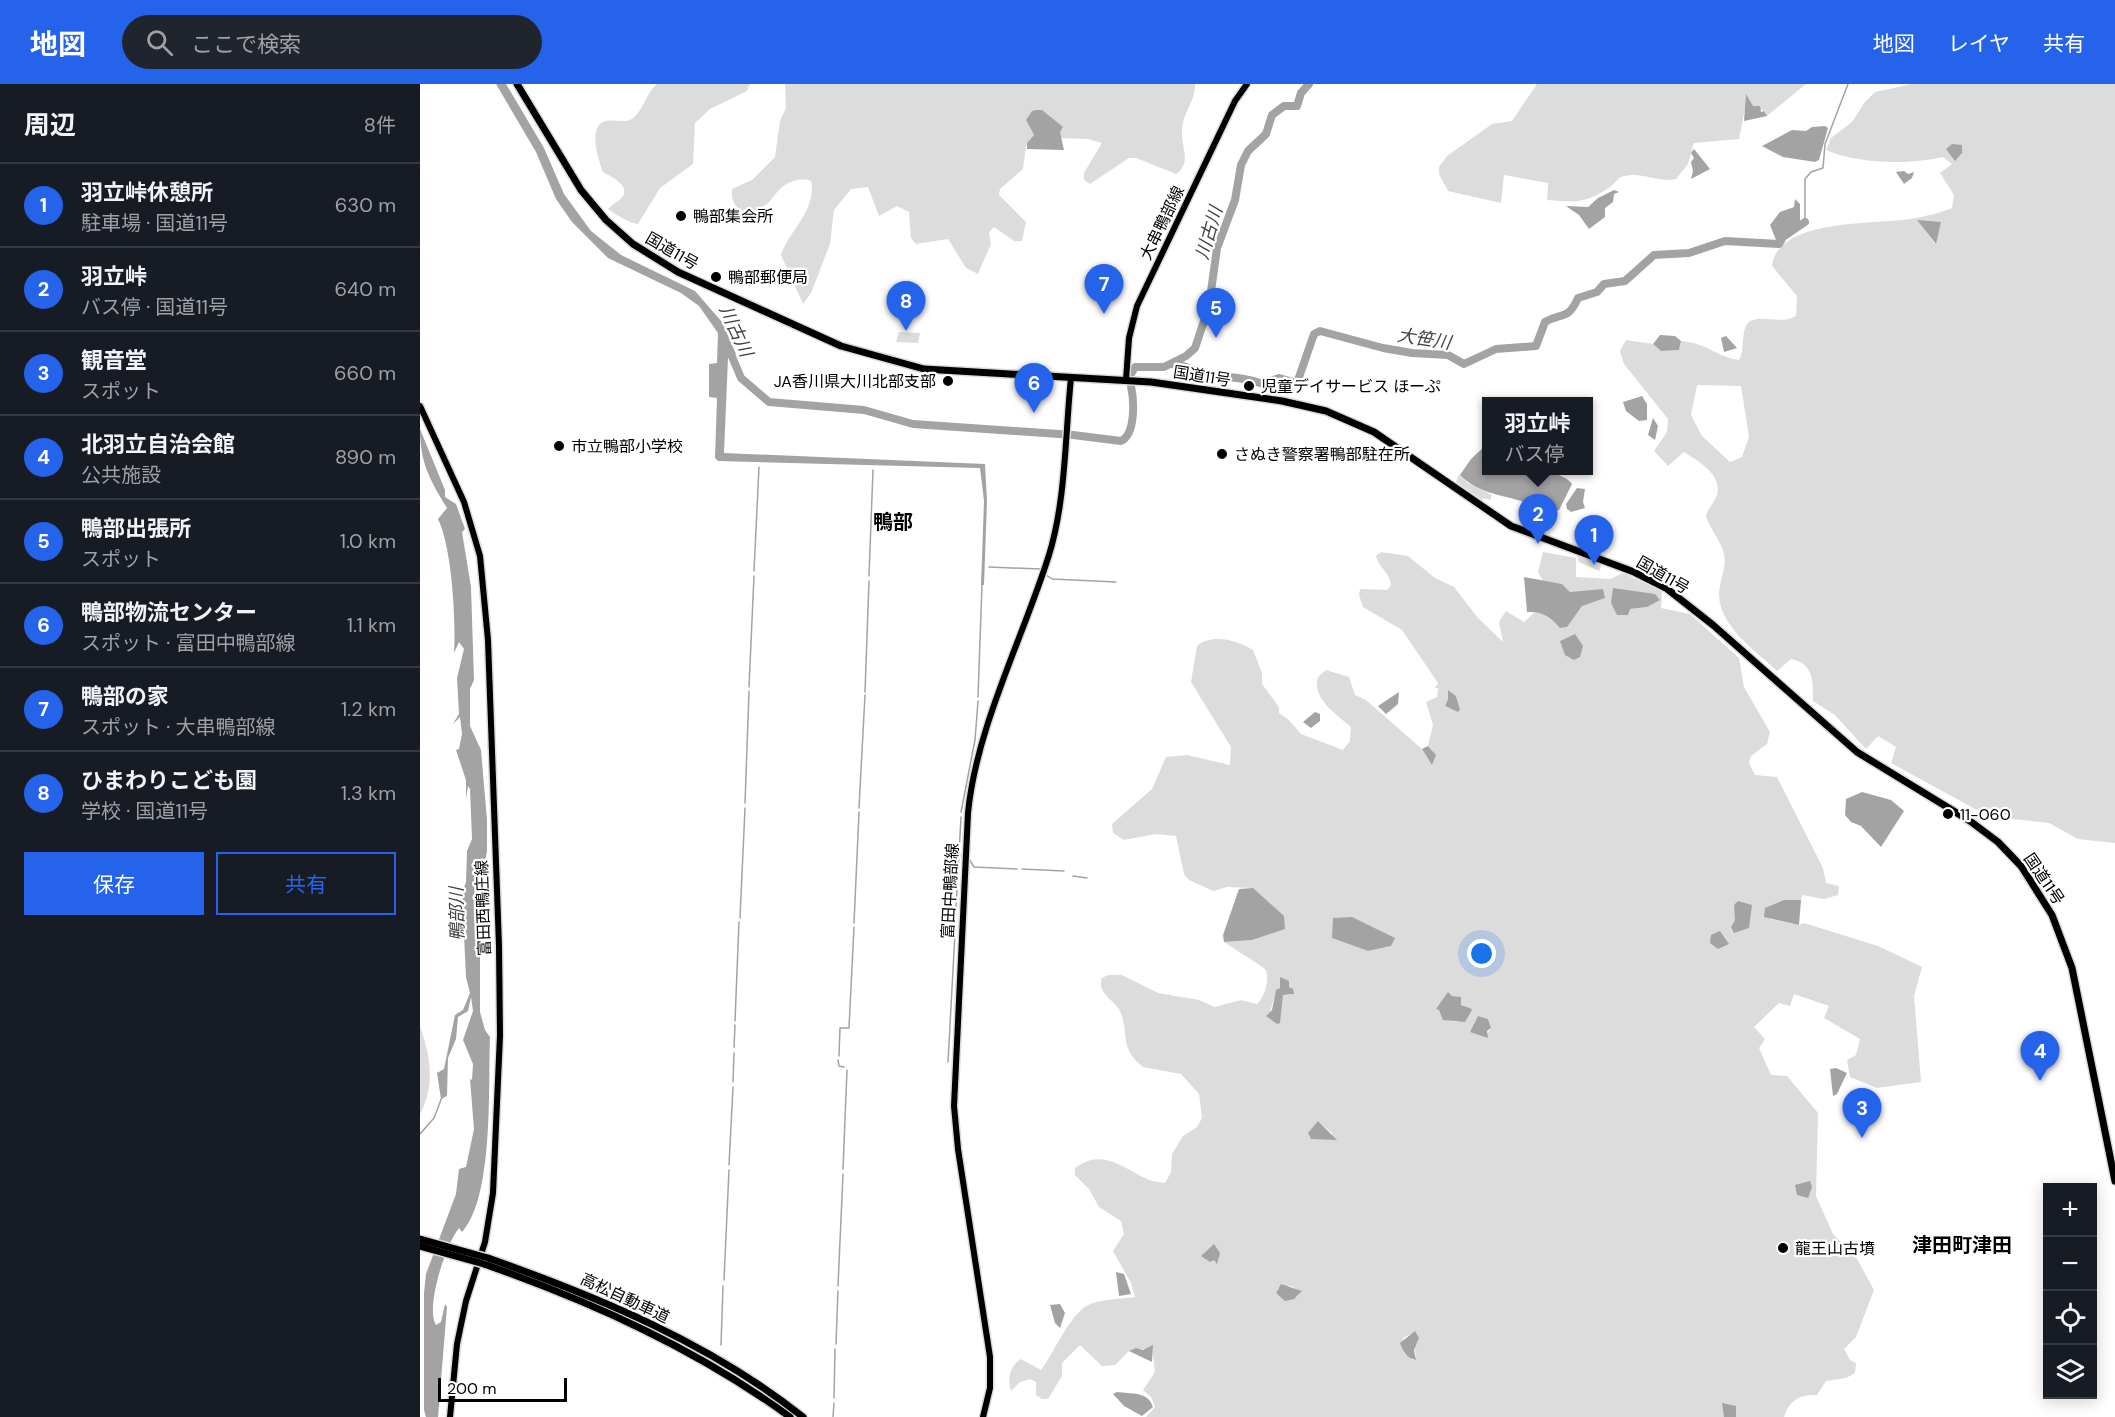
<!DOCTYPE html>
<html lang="ja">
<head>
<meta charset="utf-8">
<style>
	:root { --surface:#171b24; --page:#20242c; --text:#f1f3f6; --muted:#9ea1a6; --line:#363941; --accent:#2563eb }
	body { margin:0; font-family:"DM Sans","Noto Sans JP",sans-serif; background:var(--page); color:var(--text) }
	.controls { position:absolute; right:18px; bottom:18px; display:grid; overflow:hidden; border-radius:0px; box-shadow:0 3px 15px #0003 }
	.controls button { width:54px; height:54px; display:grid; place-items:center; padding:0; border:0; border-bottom:2px solid var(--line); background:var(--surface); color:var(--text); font:30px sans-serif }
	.scale { position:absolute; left:18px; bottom:15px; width:129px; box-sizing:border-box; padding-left:6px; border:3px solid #000; border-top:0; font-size:16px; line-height:21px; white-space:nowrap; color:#000; -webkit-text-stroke:4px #fff; paint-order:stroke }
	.you { position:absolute; left:1062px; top:870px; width:21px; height:21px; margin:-15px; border:4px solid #fff; border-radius:50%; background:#1a73e8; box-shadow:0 0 0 9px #1a73e833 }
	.badge { display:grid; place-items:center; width:39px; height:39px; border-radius:50%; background:var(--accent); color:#fff; font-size:20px; font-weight:700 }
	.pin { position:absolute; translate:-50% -50px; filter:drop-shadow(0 2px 3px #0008) }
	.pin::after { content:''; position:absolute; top:32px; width:21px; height:18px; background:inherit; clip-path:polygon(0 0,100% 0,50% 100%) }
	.popup { position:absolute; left:1062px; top:313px; width:111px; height:78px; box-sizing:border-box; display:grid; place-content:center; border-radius:0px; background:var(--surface); filter:drop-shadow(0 2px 4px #0005); font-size:20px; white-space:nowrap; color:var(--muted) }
	.popup b { font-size:22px; color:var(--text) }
	.popup::after { content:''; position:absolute; left:50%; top:100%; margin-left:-12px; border:12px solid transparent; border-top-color:var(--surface) }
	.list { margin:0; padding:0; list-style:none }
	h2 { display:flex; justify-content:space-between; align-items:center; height:78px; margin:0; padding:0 24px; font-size:26px }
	h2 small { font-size:20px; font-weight:400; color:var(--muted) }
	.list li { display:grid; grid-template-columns:39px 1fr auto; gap:18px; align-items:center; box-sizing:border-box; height:84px; padding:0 24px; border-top:2px solid var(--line) }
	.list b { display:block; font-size:22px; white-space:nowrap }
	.list p { margin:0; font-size:20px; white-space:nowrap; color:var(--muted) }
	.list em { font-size:20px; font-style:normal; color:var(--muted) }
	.actions { display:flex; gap:12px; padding:18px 24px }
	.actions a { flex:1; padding:14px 0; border:2px solid var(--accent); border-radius:0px; text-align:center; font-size:21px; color:var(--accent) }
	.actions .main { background:var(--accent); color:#fff }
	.icon { flex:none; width:33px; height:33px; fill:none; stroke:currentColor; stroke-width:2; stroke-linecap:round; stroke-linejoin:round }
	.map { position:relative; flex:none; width:1695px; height:1333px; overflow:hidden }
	header { display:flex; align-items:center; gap:36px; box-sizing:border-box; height:84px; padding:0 30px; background:var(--accent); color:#fff }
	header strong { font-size:28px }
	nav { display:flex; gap:33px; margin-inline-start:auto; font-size:21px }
	.search { width:420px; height:54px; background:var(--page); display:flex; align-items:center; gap:15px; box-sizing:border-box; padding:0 21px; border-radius:33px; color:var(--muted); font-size:22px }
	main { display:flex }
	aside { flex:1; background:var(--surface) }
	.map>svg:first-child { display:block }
	.green { fill:#dcdcdc; fill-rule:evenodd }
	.water { fill:#a3a3a3 }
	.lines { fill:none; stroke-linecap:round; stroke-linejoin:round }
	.stream { stroke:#a3a3a3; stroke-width:1.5 }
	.river { stroke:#a3a3a3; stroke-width:8 }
	.major-casing { stroke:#dbdbdb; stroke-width:9 }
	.highway-casing { stroke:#dbdbdb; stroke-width:10 }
	.major { stroke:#000; stroke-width:6 }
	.highway { stroke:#000; stroke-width:7 }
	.highway-bridge-casing { stroke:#dbdbdb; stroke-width:10; stroke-linecap:butt }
	.highway-bridge { stroke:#000; stroke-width:7 }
	.poi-dot { fill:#000; stroke:#fff; stroke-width:2 }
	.labels { text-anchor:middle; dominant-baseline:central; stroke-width:4.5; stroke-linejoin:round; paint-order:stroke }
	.poi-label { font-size:16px; fill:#000; stroke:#fff; text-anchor:start }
	.street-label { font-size:16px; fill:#000; stroke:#fff }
	.water-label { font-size:18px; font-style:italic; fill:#444; stroke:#fff }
	.quarter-label { font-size:20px; font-weight:bold; fill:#000; stroke:#fff }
</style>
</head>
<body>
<header>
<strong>地図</strong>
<div class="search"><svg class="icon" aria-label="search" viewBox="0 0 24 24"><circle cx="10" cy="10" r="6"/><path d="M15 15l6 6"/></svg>ここで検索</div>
<nav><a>地図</a><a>レイヤ</a><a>共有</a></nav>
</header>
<main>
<aside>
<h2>周辺<small>8件</small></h2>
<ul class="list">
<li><span class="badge">1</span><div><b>羽立峠休憩所</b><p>駐車場 · 国道11号</p></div><em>630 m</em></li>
<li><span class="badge">2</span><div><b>羽立峠</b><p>バス停 · 国道11号</p></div><em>640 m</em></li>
<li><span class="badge">3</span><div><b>観音堂</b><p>スポット</p></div><em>660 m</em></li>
<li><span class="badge">4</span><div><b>北羽立自治会館</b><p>公共施設</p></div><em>890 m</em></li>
<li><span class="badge">5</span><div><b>鴨部出張所</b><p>スポット</p></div><em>1.0 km</em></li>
<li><span class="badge">6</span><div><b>鴨部物流センター</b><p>スポット · 富田中鴨部線</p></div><em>1.1 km</em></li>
<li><span class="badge">7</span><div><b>鴨部の家</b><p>スポット · 大串鴨部線</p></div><em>1.2 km</em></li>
<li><span class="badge">8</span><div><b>ひまわりこども園</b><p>学校 · 国道11号</p></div><em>1.3 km</em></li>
</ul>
<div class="actions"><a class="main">保存</a><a>共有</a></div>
</aside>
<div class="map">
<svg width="1695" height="1333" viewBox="0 0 1695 1333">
	<rect width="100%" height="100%" fill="#fff"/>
	<g class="green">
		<path d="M237 0H330L327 7 290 25 275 39 273 80 240 104 218 140C211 140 195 130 188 125 192 120 200 117 203 112 210 101 190 92 183 88 179 77 168 45 183 38 192 34 203 40 212 35 224 26 226 9 237 0Z"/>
		<path d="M365 0H775C776 17 763 28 762 45 760 62 773 78 756 90L716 74H709L670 100 664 96V89L682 59 668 55 641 54 630 32 611 30 606 36 614 51 606 62 603 85 580 105 579 111 606 138 602 157H594L574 143 569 148 571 160 558 190 546 184 528 155 496 160 491 154 489 128 477 122 459 132 448 103 431 105 414 126 410 160 391 209 383 220 361 171C369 146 397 127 391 97 384 94 372 96 365 101 358 105 354 113 349 118 332 134 310 130 312 105L332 96 355 73 360 37 366 24Z"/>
		<path d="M1117 0H1386L1347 32 1344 27 1326 19 1319 55 1274 59 1268 80 1256 95C1239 99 1222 88 1205 92 1197 93 1196 99 1190 103 1165 120 1156 118 1127 116L1128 99 1084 91 1081 119 1028 107 1019 90V83L1027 72 1072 40 1092 37Z"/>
		<path d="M1492 0H1695V759L1658 755 1629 739 1593 735 1582 729 1557 726 1471 679 1476 663 1458 652 1446 665 1415 631 1393 617C1393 597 1394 580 1371 575L1357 587C1336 567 1300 543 1299 511 1299 496 1307 485 1304 470 1301 456 1290 446 1286 432 1288 424 1294 419 1297 411 1303 391 1278 377 1264 368L1248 382 1234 367 1247 348 1248 335 1204 280 1200 267 1206 256 1233 260 1241 267 1259 266 1261 257C1287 259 1297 273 1319 276 1327 264 1317 237 1337 235 1350 234 1365 239 1376 232L1377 212 1352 182C1357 136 1450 140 1482 136 1498 134 1517 130 1532 124L1534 111 1520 89 1532 80 1523 73C1488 81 1439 80 1406 66L1411 54 1432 38 1445 18 1455 8ZM1498 136 1508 138 1518 145 1515 160ZM1277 301 1321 302 1329 353 1322 373 1310 378 1282 352 1271 331Z"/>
		<path d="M479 248 500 249 498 259 476 258Z"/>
		<path d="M1039 390 1048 399 1072 411 1070 416 1063 414 1062 416 1036 398Z"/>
		<path d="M961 468 988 472 1015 494 1034 503 1058 534 1083 558 1079 538 1086 527 1104 538 1116 527 1147 542 1162 522 1156 508H1150L1142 500 1123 497 1118 488 1123 468 1156 474V493L1190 495 1203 489 1242 507 1241 524 1270 530 1319 574 1324 603 1350 648 1347 660 1331 672 1329 679 1335 691 1357 693 1403 784 1406 799 1419 802 1418 811 1404 815 1382 811 1381 816H1364L1350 835 1379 841 1384 839 1458 862 1502 883 1494 912 1501 998 1457 1004 1430 993 1427 976 1436 971 1440 955 1404 934 1409 922 1374 910 1370 922 1359 919 1334 943 1345 955 1339 964 1351 991 1367 992 1398 1029 1396 1112 1413 1150 1437 1175 1454 1206 1436 1253 1424 1265 1430 1276 1436 1279 1435 1289 1426 1294 1406 1297 1397 1311C1380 1310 1369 1316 1364 1333H1316V1322L1303 1323 1306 1333H726L735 1323 731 1313 723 1306 735 1288 732 1264 709 1267 695 1281 682 1282 660 1261 642 1279V1292L628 1315H622L616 1311V1298L610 1295 600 1298 591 1307C587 1296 590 1281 601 1275L621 1286C634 1269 650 1230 668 1221 681 1215 701 1215 715 1213L711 1199 693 1167 704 1150 701 1137 679 1123 669 1105 655 1091V1084C690 1058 714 1099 745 1099L751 1088 752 1070 763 1052 777 1043 782 1034 779 1010 761 990 723 983C699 963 709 952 701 929 696 916 676 910 682 894L688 891H702L738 909 779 916 795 923 821 916 837 920C845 912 849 897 846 886L841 882 804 858 832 856 833 804 807 803 793 807 769 796 764 790 756 752 736 750 704 756 693 749 692 740 732 705 746 673 767 671 810 681 811 663 771 598 777 562C791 549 818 556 833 566L842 589V600L859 623V629L869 636 881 650 923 666 930 657 931 643C917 631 891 614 898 593L906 586 929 593 935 611 946 616 1002 665 1009 676 1013 667 1008 662 1013 641 1006 618 1017 613 1018 604H1015L1018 599 982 546 943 523 939 511 940 505 967 506 971 501C970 489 959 484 956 472ZM1198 504 1202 507 1227 523 1210 525ZM1028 606 1036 612 1039 628 1025 622 1028 615ZM932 834 974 854 971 862 948 867 912 854ZM860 893 868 899 871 911H863L860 936H852L849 932 856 907 860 904ZM1028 909 1040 917 1041 921 1050 924 1048 931 1037 938 1028 936 1018 925ZM1058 932 1068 935 1071 944 1065 953 1054 940ZM898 1037 913 1050 900 1055 889 1053ZM871 1202 880 1207 878 1212 870 1214 856 1210 858 1204ZM993 1249 996 1274 993 1276 984 1269 983 1254Z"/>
		<path d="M1157 471 1182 480 1179 487 1159 478Z"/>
		<path d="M0 943C11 972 15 1003 0 1030Z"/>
	</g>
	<g class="water">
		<path d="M76 0H86L124 64 144 110 171 147 201 171 275 207 302 238 316 270 308 274 304 369 565 380 567 417 564 501H561L564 417 560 384 298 377 295 374 297 314 289 313V280L297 279 298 249 279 222 261 209 188 174 152 138 136 115 116 68Z"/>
		<path d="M1326 10 1333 22H1340L1341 28 1344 27 1347 32 1324 37Z"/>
		<path d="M616 26H622L643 43 640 48 644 66 607 65V59L614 51 606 36 612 27Z"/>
		<path d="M1405 42 1408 44 1399 76 1395 78 1363 73 1342 62 1372 46 1386 47 1392 43Z"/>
		<path d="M1532 60 1542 61V69L1535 77 1526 65Z"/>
		<path d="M1274 65 1290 85 1271 95 1273 87 1271 78 1274 74 1271 69Z"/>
		<path d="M1484 87 1488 90 1494 88 1492 94 1484 100 1476 88Z"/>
		<path d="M1194 106 1199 108 1194 110 1193 118 1185 124V133L1169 145 1159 131 1146 122 1168 123 1178 114Z"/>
		<path d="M1375 115 1380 120V139L1364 149 1359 157 1356 156 1350 141 1360 128 1374 123Z"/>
		<path d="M1497 136 1521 138 1516 160Z"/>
		<path d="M1240 251 1255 252 1261 257 1259 266 1241 267 1233 260Z"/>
		<path d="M1306 252 1317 264 1304 268 1301 254Z"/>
		<path d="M1222 312 1227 320V336L1219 337 1206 327 1203 318Z"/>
		<path d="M1233 334 1238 342 1235 356 1228 351Z"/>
		<path d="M0 345 25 406V413L36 420 45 445 42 448 51 503 54 596 50 605V642L61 666 67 736V767L60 807V928L65 946 70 953C68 1003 74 1113 42 1148L39 1144C26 1159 5 1224 16 1241L21 1238 25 1220 27 1223 18 1333H6L4 1326V1209L6 1190 36 1110 39 1085 46 1083 54 1045 50 995 52 996 53 980 43 956 53 927 51 913 48 927 38 933 36 955 28 974 27 1012 21 1015 17 989 24 985 35 931 43 926 50 909 46 893 42 809 46 798 47 767 52 755 50 705 48 702 46 715V696L36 666 39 665 42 650 40 633 33 640 39 630 37 594 44 565 39 558 34 569C36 536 32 464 18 435L27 424C10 396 0 379 0 345Z"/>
		<path d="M1067 360V386C1088 386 1139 382 1152 400L1139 426 1121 429C1113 426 1109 420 1101 417 1078 410 1058 409 1040 391L1051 375Z"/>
		<path d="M1157 404 1165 405 1163 418 1165 424 1151 428 1147 425 1146 420Z"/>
		<path d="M1104 493 1142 500 1150 508 1183 505 1185 514 1162 522 1147 543 1140 544C1131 533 1122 527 1107 528Z"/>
		<path d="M1193 504 1235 510 1240 516 1227 523 1210 525 1208 531H1197L1191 519Z"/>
		<path d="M1155 550 1163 562 1160 573 1154 576 1145 571 1140 557Z"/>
		<path d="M1028 606 1036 612 1040 626 1038 628 1025 622 1028 615Z"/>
		<path d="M979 608 978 620 966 630 958 622Z"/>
		<path d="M895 628 900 630V637L891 644 883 638Z"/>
		<path d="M1008 662 1016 671 1012 681 1002 665Z"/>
		<path d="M1442 708 1471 716 1484 727 1461 763 1441 742 1431 738 1425 731 1426 715Z"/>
		<path d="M833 804 864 832 865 845 832 856 804 858 803 851 819 805Z"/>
		<path d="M1364 816H1381L1379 841 1344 833 1345 824Z"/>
		<path d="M1318 817 1332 821 1329 844 1314 849 1311 843 1315 836 1314 821Z"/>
		<path d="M932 833 975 854 971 862 948 867 912 854 913 834Z"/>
		<path d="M1300 847 1309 860 1298 865 1290 859 1291 851Z"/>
		<path d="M860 893 869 897V903L873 905 874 910 863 911 860 939 857 940 846 932 852 926 856 906 860 904Z"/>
		<path d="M1028 908 1032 912 1041 913V921L1050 924 1052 926 1045 938 1023 936 1019 926 1016 925Z"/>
		<path d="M1058 932 1068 935 1071 944 1067 947 1068 954 1050 948Z"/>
		<path d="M1416 984 1427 989 1417 1010 1413 1012 1410 985Z"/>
		<path d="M898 1037 917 1056 891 1055 888 1049Z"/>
		<path d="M1390 1097 1392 1103 1388 1114 1377 1111 1375 1101Z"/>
		<path d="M794 1160 800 1169 797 1180 794 1176 790 1178 781 1172Z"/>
		<path d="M696 1188 704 1190 711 1210 699 1212Z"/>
		<path d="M861 1200 882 1207 874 1215 865 1217 856 1209Z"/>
		<path d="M640 1220 645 1229 640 1244 635 1239 630 1221Z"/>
		<path d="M995 1247 999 1254 994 1266 996 1276C986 1274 983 1267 980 1259Z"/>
		<path d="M733 1261 732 1278 709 1267 716 1264 723 1266Z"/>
		<path d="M697 1308C711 1310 728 1307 733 1323L722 1332 704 1322 693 1310Z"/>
		<path d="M1302 1319 1316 1322V1333H1304Z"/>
	</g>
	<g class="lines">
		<g class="stream">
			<path d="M1385 138V95L1391 88 1403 84 1405 60 1428 0"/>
			<path d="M569 483 620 485"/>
			<path d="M334 487 339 383"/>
			<path d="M626 491 632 495 696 498"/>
			<path d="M449 492 453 386"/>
			<path d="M329 603 334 492"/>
			<path d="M445 608 449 497"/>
			<path d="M558 613 562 501"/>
			<path d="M325 719 329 607"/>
			<path d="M439 724 445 611"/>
			<path d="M541 728 555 656 558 617"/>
			<path d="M539 769 542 773"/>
			<path d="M549 775 554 783 597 785"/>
			<path d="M602 785 644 787"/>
			<path d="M653 792 667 794"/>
			<path d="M320 834 325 724"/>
			<path d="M434 839 439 728"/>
			<path d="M535 842 541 733"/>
			<path d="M315 937 319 838"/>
			<path d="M314 963 315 941"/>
			<path d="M419 972 420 944H429L434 843"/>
			<path d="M418 976 419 982 424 983"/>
			<path d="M528 978 535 849"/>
			<path d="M313 998 314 969"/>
			<path d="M0 1050 14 1034 22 1013"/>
			<path d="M309 1081 313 1003"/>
			<path d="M423 1085 427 986"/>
			<path d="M304 1196 309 1086"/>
			<path d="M418 1202 423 1090"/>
			<path d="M416 1260 418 1207"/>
			<path d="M301 1261 303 1202"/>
			<path d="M414 1314 415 1265"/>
			<path d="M413 1333 414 1319"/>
		</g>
		<g class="river">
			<path d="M308 263 321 294 349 318 444 326 493 340 653 351 701 357C716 350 714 316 711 302"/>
			<path d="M752 280C770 281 769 287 782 290 804 294 823 292 843 300L859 294 877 299 894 250 900 247 963 264 992 269 1028 271 1044 280 1076 265 1116 262 1125 238C1141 228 1148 237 1158 214L1177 208 1184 200 1205 197 1234 171 1269 169 1305 157 1359 160 1363 153 1385 138"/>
			<path d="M711 290 715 283H744L766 272 775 264 789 222 797 164 815 116 821 81 828 67 846 50 852 31 864 22H877L881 9 889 0"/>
		</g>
		<g class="major-casing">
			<g id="major">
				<path d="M706 296 709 254 717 222 815 17 827 0"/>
				<path d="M0 322 44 418 60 472 68 556 79 862 80 951 73 1109 65 1158 46 1217 37 1260 30 1333"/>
				<path d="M563 1333 570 1304V1273L538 1065 534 1022 548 729C556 644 603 554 629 471 646 416 645 352 651 294"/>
			</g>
		</g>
		<g class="highway-casing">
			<g id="highway">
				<path d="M97 0 161 106 186 136 213 160 258 188 421 262 504 285 731 298 862 317 906 327 954 348 1091 442 1214 488 1246 504 1293 541 1437 668 1550 737 1578 758 1601 782 1632 831 1652 884 1695 1097"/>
				<path d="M68 1174C178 1213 290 1259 383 1333"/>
				<path d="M64 1180C172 1218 277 1265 370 1333"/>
			</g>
		</g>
		<use href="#major" class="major"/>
		<use href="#highway" class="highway"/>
		<g class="highway-bridge-casing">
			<g id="highway-bridge">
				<path d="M0 1155 68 1174"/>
				<path d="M0 1162 64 1180"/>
			</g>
		</g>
		<use href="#highway-bridge" class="highway-bridge"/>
	</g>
	<g class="poi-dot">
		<circle cx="261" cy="132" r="6"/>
		<circle cx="296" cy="193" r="6"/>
		<circle cx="528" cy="297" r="6"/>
		<circle cx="829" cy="302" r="6"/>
		<circle cx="139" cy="362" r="6"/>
		<circle cx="802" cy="370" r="6"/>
		<circle cx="1528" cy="730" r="6"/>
		<circle cx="1363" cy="1164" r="6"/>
	</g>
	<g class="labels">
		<g class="poi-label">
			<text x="273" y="132">鴨部集会所</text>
			<text x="308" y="193">鴨部郵便局</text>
			<text x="516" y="297" text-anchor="end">JA香川県大川北部支部</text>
			<text x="841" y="302">児童デイサービス ほーぷ</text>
			<text x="151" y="362">市立鴨部小学校</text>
			<text x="814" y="370">さぬき警察署鴨部駐在所</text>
			<text x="1540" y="730">11-060</text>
			<text x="1375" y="1164">龍王山古墳</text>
		</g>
		<g class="street-label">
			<text transform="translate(742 139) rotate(-64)">大串鴨部線</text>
			<text transform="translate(252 167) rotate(30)">国道11号</text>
			<text transform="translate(782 292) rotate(9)">国道11号</text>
			<text transform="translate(1243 491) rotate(30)">国道11号</text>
			<text transform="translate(1624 795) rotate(56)">国道11号</text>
			<text transform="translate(530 807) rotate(-87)">富田中鴨部線</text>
			<text transform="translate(63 824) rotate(-92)">富田西鴨庄線</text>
			<text transform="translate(205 1214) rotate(25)">高松自動車道</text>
		</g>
		<g class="water-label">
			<text transform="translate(789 149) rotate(-74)">川古川</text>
			<text transform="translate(316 247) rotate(65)">川古川</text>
			<text transform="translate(1004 255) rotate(9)">大笹川</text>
			<text transform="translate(37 830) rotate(-91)">鴨部川</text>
		</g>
		<g class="quarter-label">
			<text x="473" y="438">鴨部</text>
			<text x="1542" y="1161">津田町津田</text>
		</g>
	</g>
</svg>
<div class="controls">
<button>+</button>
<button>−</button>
<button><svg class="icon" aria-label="locate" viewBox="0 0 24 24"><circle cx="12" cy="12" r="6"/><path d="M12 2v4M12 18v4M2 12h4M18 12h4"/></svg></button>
<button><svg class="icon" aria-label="layers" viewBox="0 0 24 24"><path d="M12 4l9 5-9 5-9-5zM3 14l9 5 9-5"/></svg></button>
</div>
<div class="scale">200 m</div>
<div class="you"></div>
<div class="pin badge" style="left:1174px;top:481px">1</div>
<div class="pin badge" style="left:1118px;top:460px">2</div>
<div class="popup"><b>羽立峠</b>バス停</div>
<div class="pin badge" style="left:1442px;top:1054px">3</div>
<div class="pin badge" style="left:1620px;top:997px">4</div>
<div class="pin badge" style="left:796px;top:254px">5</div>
<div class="pin badge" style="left:614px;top:329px">6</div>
<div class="pin badge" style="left:684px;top:230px">7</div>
<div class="pin badge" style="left:486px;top:247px">8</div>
</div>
</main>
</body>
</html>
